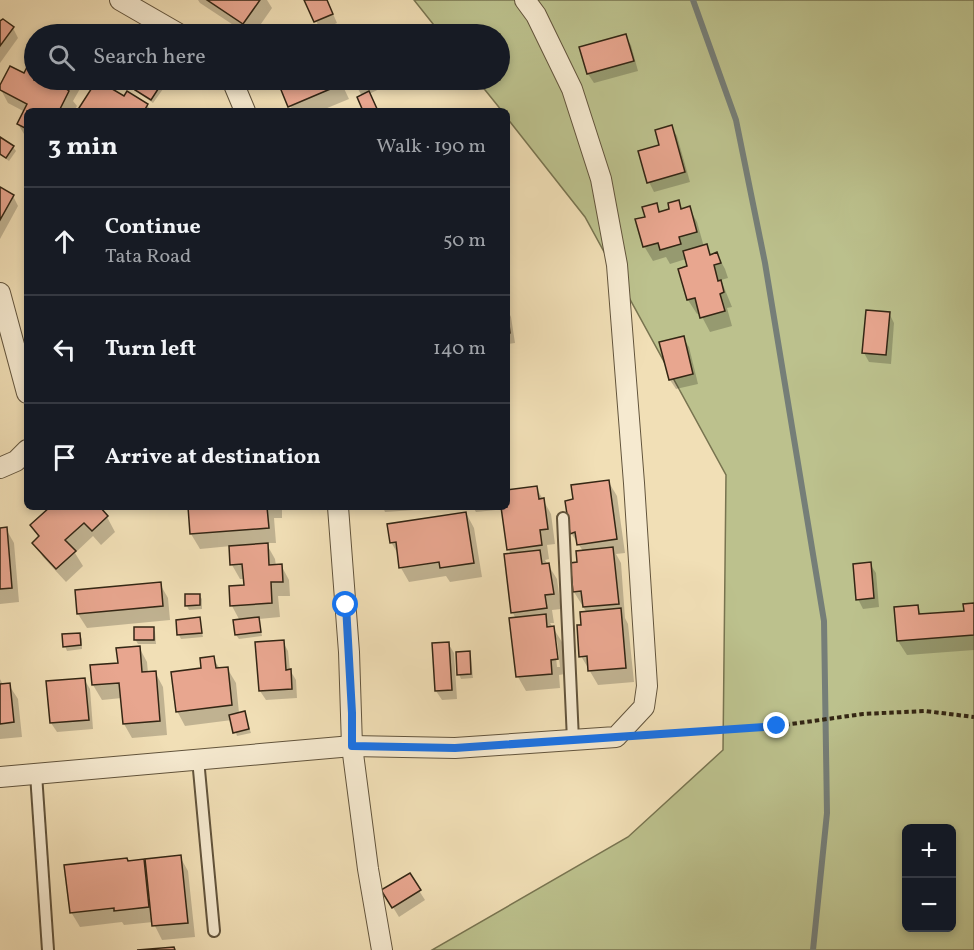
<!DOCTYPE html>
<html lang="en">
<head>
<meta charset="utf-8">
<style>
	:root { --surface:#171b24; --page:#20242c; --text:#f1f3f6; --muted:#9ea1a6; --line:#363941 }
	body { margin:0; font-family:Vollkorn,serif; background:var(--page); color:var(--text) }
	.controls { position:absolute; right:18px; bottom:18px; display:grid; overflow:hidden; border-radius:9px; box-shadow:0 3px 9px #0003 }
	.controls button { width:54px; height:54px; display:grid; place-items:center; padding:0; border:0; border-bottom:2px solid var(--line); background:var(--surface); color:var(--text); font:30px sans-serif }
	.stop { position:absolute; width:18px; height:18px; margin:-14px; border:4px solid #1a73e8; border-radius:50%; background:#fff }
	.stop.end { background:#1a73e8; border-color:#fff; box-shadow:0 2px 6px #0008 }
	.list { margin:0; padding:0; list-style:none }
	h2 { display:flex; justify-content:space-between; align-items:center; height:78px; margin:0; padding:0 24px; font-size:26px }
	h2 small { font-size:20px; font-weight:400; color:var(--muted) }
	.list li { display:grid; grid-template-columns:39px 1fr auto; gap:18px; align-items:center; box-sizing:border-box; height:108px; padding:0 24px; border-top:2px solid var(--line) }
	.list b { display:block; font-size:22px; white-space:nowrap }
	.list p { margin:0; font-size:20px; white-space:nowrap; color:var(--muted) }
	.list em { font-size:20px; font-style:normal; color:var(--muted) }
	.icon { flex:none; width:33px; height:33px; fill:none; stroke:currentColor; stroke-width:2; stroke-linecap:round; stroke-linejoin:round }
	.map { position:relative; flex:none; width:974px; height:950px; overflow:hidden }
	.search { position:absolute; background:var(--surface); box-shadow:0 3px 9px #0003; left:24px; top:24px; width:486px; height:66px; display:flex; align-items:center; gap:15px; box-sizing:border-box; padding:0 21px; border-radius:33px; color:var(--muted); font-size:22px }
	.panel { position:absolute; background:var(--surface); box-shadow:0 3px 9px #0003; left:24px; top:108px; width:486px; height:402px; border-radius:9px }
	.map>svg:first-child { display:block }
	.green { fill:#bcc18d; stroke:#787450; stroke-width:1.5; fill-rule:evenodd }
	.shadow { fill:#0003; fill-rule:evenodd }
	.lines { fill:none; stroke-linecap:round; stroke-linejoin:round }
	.stream { stroke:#757e78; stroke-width:6 }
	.building { fill:#e8a68f; stroke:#332614; stroke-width:1.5 }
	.service-casing { stroke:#62543c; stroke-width:14 }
	.minor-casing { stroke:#62543c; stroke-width:22 }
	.path { stroke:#332614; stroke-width:4; stroke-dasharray:4.5 3; stroke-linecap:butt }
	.service { stroke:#f6ead0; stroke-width:10 }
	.minor { stroke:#f6ead0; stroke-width:20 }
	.route { stroke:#1a73e8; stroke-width:8 }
</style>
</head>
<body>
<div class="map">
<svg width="974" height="950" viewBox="0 0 974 950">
	<rect width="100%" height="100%" fill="#f1dfb6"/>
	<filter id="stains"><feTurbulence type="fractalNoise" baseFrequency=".00333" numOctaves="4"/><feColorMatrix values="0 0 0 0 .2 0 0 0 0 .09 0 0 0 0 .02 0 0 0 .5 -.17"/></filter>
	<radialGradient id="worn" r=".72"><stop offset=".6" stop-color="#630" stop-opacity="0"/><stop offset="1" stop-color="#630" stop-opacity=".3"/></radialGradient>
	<path class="green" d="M414 0H974V950H432L628 837 723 750 726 475 585 217 507 118V111H502L477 80H500V34H441ZM906 828H952V928H906Z"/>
	<g class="shadow">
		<path d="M198 0H267L272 8 254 34H247L200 3Z"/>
		<path d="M306 0H327L337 23 320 31 322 34H306L320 29Z"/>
		<path d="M0 21 13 28 18 38 0 63Z"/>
		<path d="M625 36 631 45 638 71 594 83 588 74 581 48Z"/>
		<path d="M34 56V80H85L73 101 77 106 74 111H27V139L18 124 25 112 8 103 0 88 25 75Z"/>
		<path d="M144 80H153L163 89 153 103 140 94 137 90Z"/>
		<path d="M278 80H340L349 99 320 111H293Z"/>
		<path d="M353 80H390L392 83 369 94 378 111H365L362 96Z"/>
		<path d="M124 98 147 105 151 111H79Z"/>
		<path d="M671 127 677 136 690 182 654 192 649 182Z"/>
		<path d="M0 139 13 147 16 151 9 161 0 155Z"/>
		<path d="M0 189 13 196 18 206 0 239Z"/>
		<path d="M678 202 683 210 689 208 697 222 704 247 706 246 712 256 717 254 725 269 728 278 721 280 732 307 727 308 732 326 710 332 700 313 697 314 688 300 680 270 689 267 686 259 670 264 666 257 653 261 644 246 646 218 656 205 660 213 671 210Z"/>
		<path d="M507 309 511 317 515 343 507 344Z"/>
		<path d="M889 313 894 323 891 364 869 362 864 353Z"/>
		<path d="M683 338 689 347 698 384 676 389 670 380 661 343Z"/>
		<path d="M608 481 617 496 625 553 616 554 621 563 625 618 628 624 634 682 598 685 581 656 583 626 587 613 574 592 583 551 571 533 574 501Z"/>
		<path d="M536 487 551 514 555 544 547 545 549 559 545 560 557 579 561 609 552 610 554 623H550L562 642 565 674 559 675 560 688 526 691 518 677 511 619H516L513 613 512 555 508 549 503 507H507V491ZM554 637 557 640 560 667H557Z"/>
		<path d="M52 507H98L107 517 115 532 101 545 93 536 75 553 83 566 66 582 43 557 34 543 39 538 31 525Z"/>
		<path d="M204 507H282V518H274L276 543H266L275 559 276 566 281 565 289 580 290 596H278L280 617 259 619 262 636 239 639 236 635 234 622 240 621 232 606 230 588 246 586 245 579H240L232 565 231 546 200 549 191 534 189 508Z"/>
		<path d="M383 507H443V508L385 512Z"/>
		<path d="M473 507H496V510L476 512Z"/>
		<path d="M466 513 474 528 482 577 450 582 446 576 409 582 401 568 399 556 391 542Z"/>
		<path d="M0 529H6L14 543 19 602 0 604Z"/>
		<path d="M870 564 876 573 879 607 863 609 858 599Z"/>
		<path d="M160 584 168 598 170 620 87 628 78 614Z"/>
		<path d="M199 595 202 599V609L189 610 187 606Z"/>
		<path d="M974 604V650L907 655 898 641 917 607 922 616 965 612Z"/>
		<path d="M199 619 203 637 181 639 179 635Z"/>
		<path d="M153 628 155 632 156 644H138L135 639Z"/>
		<path d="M79 634 82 639V649L67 651 65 646Z"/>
		<path d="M283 642 288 651 290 670 296 680 297 698 266 700 260 691 256 644Z"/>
		<path d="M448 643 454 653 457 699 442 700 436 691Z"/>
		<path d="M139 647 147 662 148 673 155 672 163 687 167 735 132 738 124 724 122 698 102 700 93 685 92 666 119 664Z"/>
		<path d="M469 653 471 657 473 678 461 679 459 674Z"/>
		<path d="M213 658 220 669 227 668 236 683 239 713 244 712 251 733 237 736 232 720 185 726 177 711 203 670Z"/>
		<path d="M0 679 3 685H9L18 699 22 737 0 739Z"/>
		<path d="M84 679 90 689 93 729 57 732 51 723Z"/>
		<path d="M180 857 188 871 195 937 162 940 153 922 124 925 122 922 80 927 71 912 128 862Z"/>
		<path d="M409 875 425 900 399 917 383 891Z"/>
	</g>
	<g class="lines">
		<path class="stream" d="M693 0 736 120 765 263 824 621 827 813 813 950"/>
	</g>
	<g class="building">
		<path d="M207 0H260L243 24Z"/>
		<path d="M304 0H327L333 14 314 22Z"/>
		<path d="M3 19 14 27 0 46V21Z"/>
		<path d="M319 27 322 34H303Z"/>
		<path d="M626 34 634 61 587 74 579 47Z"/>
		<path d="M34 53V80H69L65 88 69 91 59 111H27V129L17 124 27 104 0 90V85L10 66 24 73Z"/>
		<path d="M97 80 124 96 127 91 148 104 144 111H77Z"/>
		<path d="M142 80H156L162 83 151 100 135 90Z"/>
		<path d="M277 80H340L342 84 288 107Z"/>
		<path d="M351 80H376L356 89Z"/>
		<path d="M369 91 378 111H363L357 97Z"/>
		<path d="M672 125 685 172 647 183 638 151 659 145 655 130Z"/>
		<path d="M0 137 14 146 6 158 0 154Z"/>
		<path d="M0 187 14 195 0 220Z"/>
		<path d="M679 200 681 209 690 206 697 232 679 237 681 244 660 250 658 243 643 247 635 219 645 217 642 207 657 203 659 212 669 209 668 203Z"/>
		<path d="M707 244 710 255 717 252 721 263 714 265 718 281 721 280 724 292 720 294 725 311 700 318 695 298 687 300 678 269 687 266 683 251Z"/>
		<path d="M507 308 510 333 507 334Z"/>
		<path d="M866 310 890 312 886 355 862 353Z"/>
		<path d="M684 336 693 374 669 380 659 342Z"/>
		<path d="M609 480 617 539 577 545 575 532 570 534 565 501 573 499 571 485Z"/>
		<path d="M537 486 539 499 544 498 548 529 540 530 542 545 507 550 501 507H507V490Z"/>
		<path d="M50 507H100L108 516 92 531 84 523 65 540 76 551 56 569 32 543 39 536 30 525Z"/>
		<path d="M188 507H267L269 528 190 534Z"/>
		<path d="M466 512 474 563 440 568 439 562 399 568 396 542 390 543 387 524Z"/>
		<path d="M7 527 12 588 0 589V528Z"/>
		<path d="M268 543 269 565 282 564 283 582H271L272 603 230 606 229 586 244 585 242 564 230 565 229 546Z"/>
		<path d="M613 547 619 604 583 607 581 591 573 592 570 563 577 562 576 551Z"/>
		<path d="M540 550 542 564 549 563 554 594 545 595 547 608 511 613 504 554Z"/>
		<path d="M871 562 874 598 856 600 853 564Z"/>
		<path d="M161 582 163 606 77 614 75 590Z"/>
		<path d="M185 594H200V605L185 606Z"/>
		<path d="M974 603V635L897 641 894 607 918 605 919 614 964 611 963 604Z"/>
		<path d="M621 608 626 668 588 671 587 656 579 657 577 625H581L580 612Z"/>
		<path d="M546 614 547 627 554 626 558 659 551 660 552 674 516 677 509 618Z"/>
		<path d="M200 617 202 633 177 635 176 620Z"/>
		<path d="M259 617 261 632 235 635 233 620Z"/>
		<rect x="134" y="627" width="20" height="13"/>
		<path d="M80 633 81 645 63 647 62 634Z"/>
		<path d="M284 640 286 670 291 669 292 689 259 691 255 642Z"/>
		<path d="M449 642 452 690 435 691 432 643Z"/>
		<path d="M140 646 142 672 156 671 160 721 123 724 119 683 92 685 90 665 118 663 116 648Z"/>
		<path d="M470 651 471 674 457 675 456 652Z"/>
		<path d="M214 656 216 668 228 667 232 705 176 712 171 672 201 668 200 658Z"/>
		<path d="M85 678 89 720 50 723 46 681Z"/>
		<path d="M10 683 14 722 0 724V684Z"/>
		<path d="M245 711 249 729 233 733 229 715Z"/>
		<path d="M181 855 188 923 152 926 145 859Z"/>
		<path d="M127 858 128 861 144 859 149 907 114 911V908L70 913 64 865Z"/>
		<path d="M410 873 421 890 392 908 381 890Z"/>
		<path d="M174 947 175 950H137Z"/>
	</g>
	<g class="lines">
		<g class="service-casing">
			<g id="service">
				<path d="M563 518 573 740"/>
				<path d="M198 759 214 931"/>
				<path d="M36 774 48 950"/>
			</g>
		</g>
		<g class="minor-casing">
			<g id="minor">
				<path d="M120 0 179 34"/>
				<path d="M232 80 245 111"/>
				<path d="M0 293 27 393"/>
				<path d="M0 468 16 461 27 450"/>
				<path d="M338 507 349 652 352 746 368 869 382 950"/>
				<path d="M0 777 352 746 455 748 616 737 644 707 647 686 634 483 617 265 601 179 572 89 536 15 525 0"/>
			</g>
		</g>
		<path class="path" d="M643 736 777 726 863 714 925 711 974 717"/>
		<use href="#service" class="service"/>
		<use href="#minor" class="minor"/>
	</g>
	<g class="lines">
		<path class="route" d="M346 605 352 713V746L455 748 777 726"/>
	</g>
	<rect width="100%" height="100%" filter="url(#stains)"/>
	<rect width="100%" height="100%" fill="url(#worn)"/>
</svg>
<div class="controls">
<button>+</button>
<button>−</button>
</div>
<div class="stop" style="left:346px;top:605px"></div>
<div class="stop end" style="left:777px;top:726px"></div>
<div class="search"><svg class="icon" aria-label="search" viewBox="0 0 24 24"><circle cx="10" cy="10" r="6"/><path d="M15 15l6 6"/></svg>Search here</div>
<section class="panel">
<h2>3 min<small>Walk · 190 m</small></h2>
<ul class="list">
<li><svg class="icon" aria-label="ahead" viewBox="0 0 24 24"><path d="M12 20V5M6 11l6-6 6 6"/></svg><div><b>Continue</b><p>Tata Road</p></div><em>50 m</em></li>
<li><svg class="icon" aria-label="left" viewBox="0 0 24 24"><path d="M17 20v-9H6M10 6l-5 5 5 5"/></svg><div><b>Turn left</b></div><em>140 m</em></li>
<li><svg class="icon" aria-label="arrive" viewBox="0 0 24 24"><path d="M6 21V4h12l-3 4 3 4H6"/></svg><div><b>Arrive at destination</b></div></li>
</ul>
</section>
</div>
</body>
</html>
